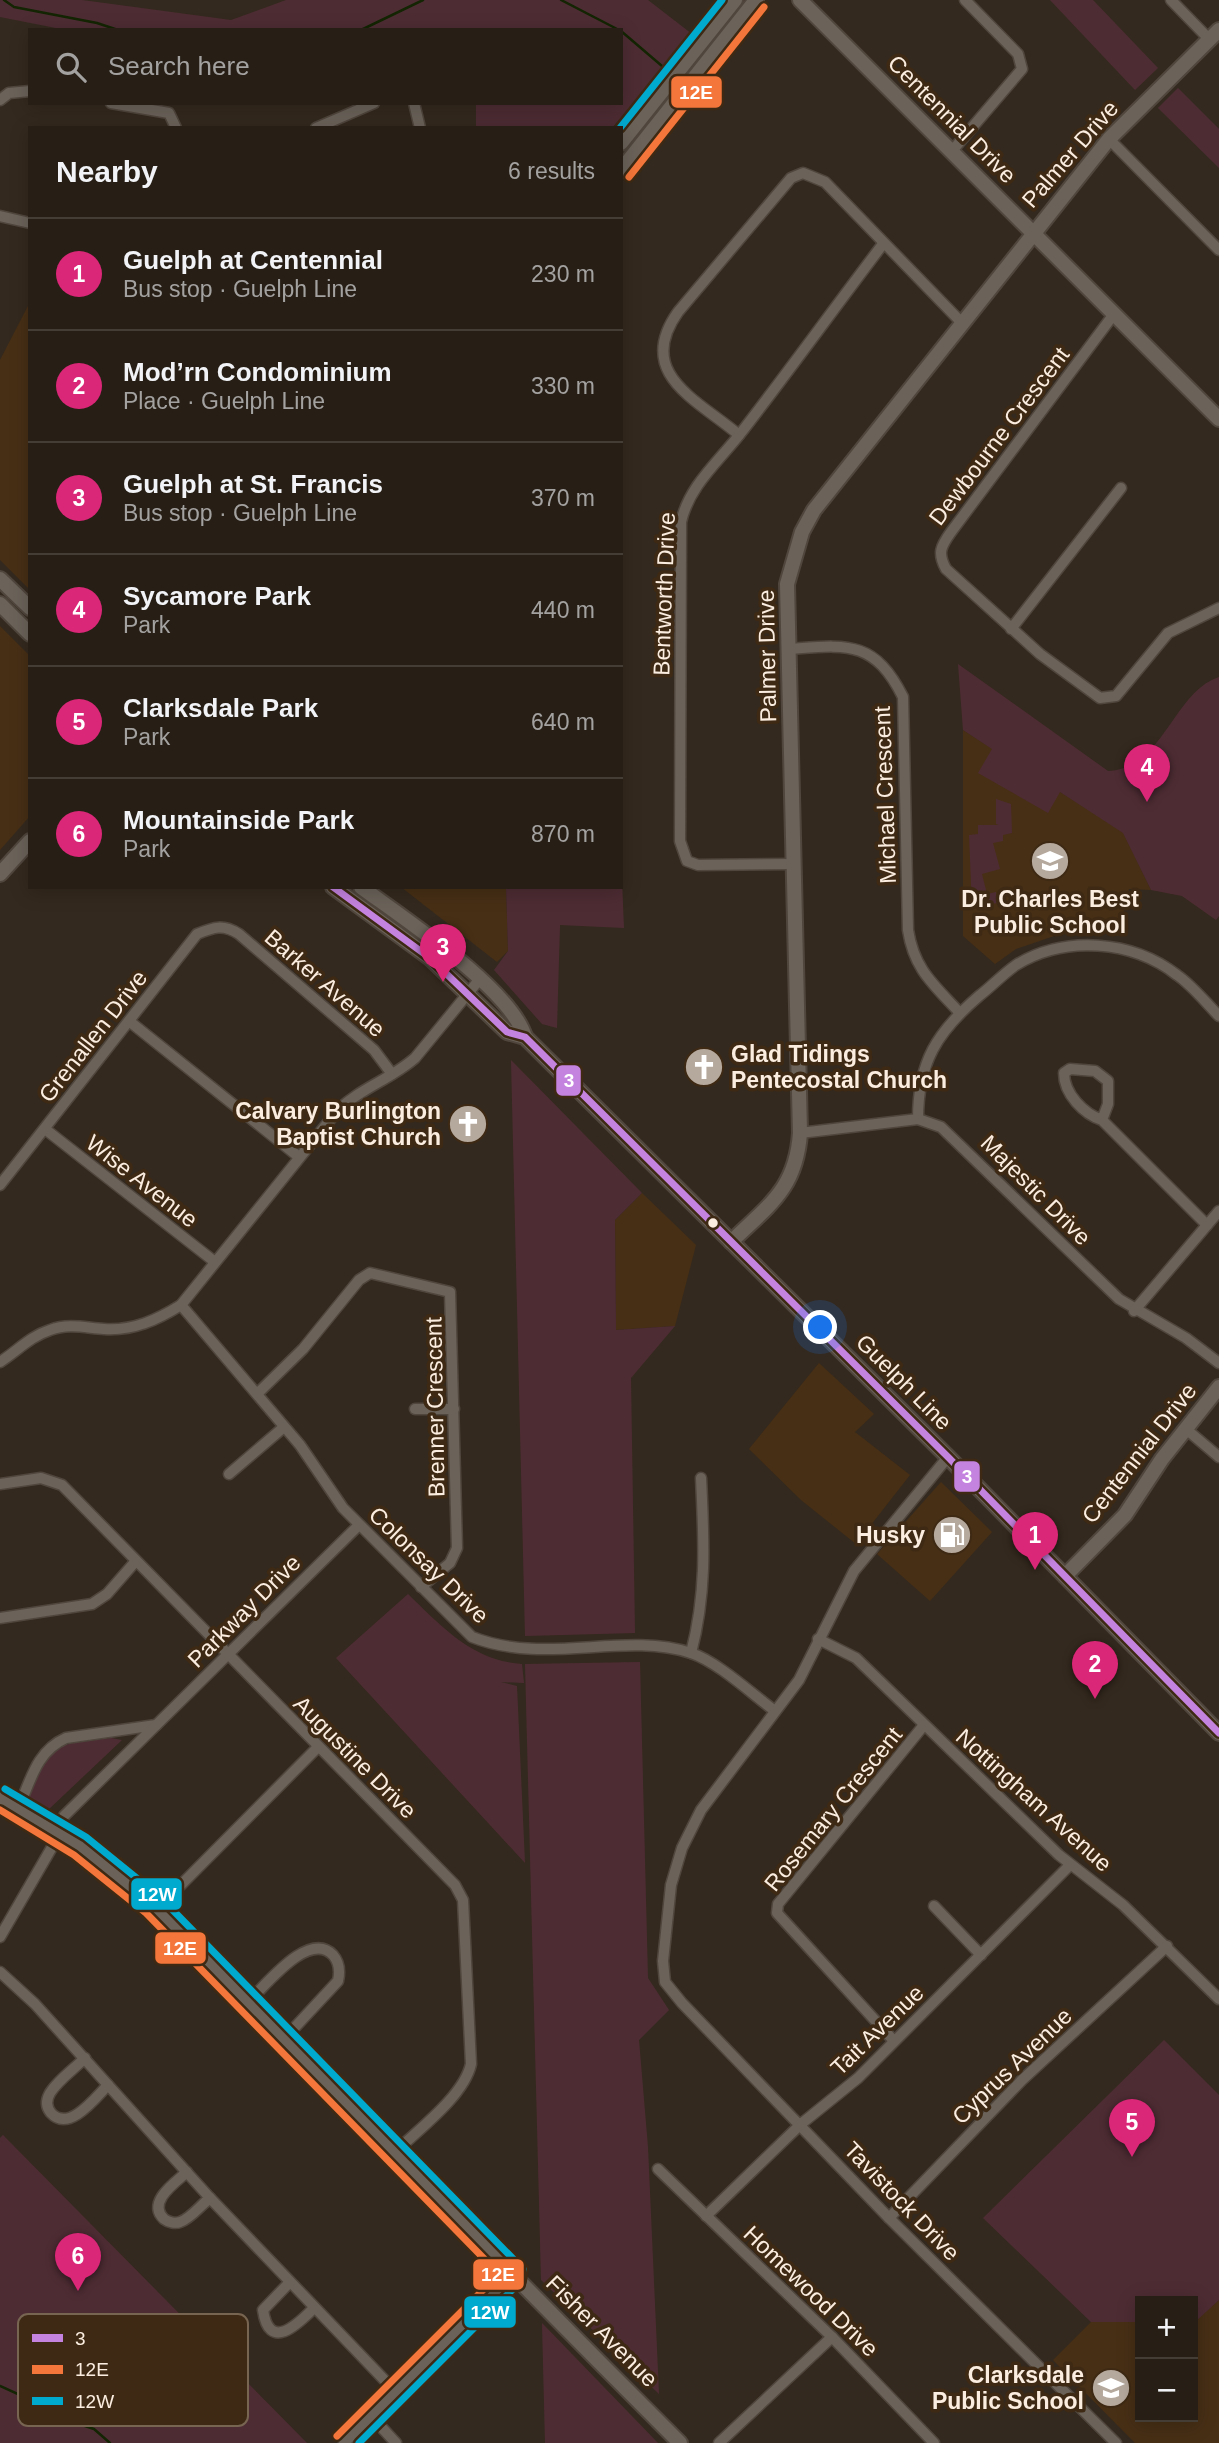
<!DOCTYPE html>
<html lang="en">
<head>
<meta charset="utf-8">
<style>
	:root { --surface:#271f16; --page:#2f271f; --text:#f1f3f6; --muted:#a4a2a1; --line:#433d35; --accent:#db2777 }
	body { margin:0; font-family:Arial,sans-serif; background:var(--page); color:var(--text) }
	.controls { position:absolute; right:21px; bottom:21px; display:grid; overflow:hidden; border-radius:0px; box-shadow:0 4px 18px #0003 }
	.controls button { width:63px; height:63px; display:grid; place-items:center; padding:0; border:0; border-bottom:2px solid var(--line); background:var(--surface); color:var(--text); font:35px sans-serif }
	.you { position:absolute; left:821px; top:1328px; width:24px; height:24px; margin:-18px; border:5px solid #fff; border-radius:50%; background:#1a73e8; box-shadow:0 0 0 10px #1a73e833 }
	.badge { display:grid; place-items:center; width:46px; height:46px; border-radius:50%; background:var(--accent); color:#fff; font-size:23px; font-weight:700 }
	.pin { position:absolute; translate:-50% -58px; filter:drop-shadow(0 2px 4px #0008) }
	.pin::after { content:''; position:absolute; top:37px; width:24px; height:21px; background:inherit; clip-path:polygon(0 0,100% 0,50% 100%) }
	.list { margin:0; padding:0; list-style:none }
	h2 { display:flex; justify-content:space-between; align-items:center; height:91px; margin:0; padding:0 28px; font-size:30px }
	h2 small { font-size:23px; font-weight:400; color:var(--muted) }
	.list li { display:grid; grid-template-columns:46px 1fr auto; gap:21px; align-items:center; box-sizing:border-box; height:112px; padding:0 28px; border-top:2px solid var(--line) }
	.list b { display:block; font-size:26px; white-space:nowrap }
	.list p { margin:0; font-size:23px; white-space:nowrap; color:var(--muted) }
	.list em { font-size:23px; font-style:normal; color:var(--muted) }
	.icon { flex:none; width:38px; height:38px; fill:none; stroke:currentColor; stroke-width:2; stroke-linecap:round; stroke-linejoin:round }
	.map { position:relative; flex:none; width:1219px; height:2443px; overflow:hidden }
	.search { position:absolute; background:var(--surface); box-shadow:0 4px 18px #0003; left:28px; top:28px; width:595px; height:77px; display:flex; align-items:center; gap:18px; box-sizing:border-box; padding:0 24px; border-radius:0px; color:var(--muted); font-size:26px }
	.panel { position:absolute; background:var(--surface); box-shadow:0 4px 18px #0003; left:28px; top:126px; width:595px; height:763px; border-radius:0px }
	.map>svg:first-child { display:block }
	.built { fill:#472f15 }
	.green { fill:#4e2c34 }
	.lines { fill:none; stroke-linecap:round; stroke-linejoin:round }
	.stream { stroke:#132503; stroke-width:2.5 }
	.street-casing { stroke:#50463d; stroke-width:13 }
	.secondary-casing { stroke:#50463d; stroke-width:18 }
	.street { stroke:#6b635a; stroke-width:10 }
	.secondary { stroke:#6b635a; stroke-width:14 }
	.bus-1-casing { stroke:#3e2a14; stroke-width:12 }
	.bus-2-casing { stroke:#3e2a14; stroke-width:12 }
	.bus-3-casing { stroke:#3e2a14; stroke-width:12 }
	.bus-1 { stroke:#c483df; stroke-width:7 }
	.bus-2 { stroke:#f5763a; stroke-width:7 }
	.bus-3 { stroke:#00a9ce; stroke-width:7 }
	.bus-dot { fill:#fbede0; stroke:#3e2a14; stroke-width:2.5 }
	.labels { text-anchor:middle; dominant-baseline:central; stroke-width:7; stroke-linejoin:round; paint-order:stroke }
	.street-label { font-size:23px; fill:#fbede0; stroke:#3e2a14 }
	.poi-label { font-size:23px; font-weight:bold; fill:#fbede0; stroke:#3e2a14; text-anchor:end }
	.key { fill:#3e2a14; stroke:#776451; stroke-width:2 }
	.key-label { font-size:19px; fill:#fbede0 }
	.line-badge { stroke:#3e2a14; stroke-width:2.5 }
	.badge-label { font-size:19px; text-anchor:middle; font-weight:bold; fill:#fff }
</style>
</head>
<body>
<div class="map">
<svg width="1219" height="2443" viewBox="0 0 1219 2443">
	<rect width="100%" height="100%" fill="#34291e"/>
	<g class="built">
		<path d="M30 302V590L0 560V360Z"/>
		<path d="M0 626 30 656V816L0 850Z"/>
		<path d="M963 730 1123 832 1151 890 1129 889 1118 936 1109 932 1063 933 1016 949 995 964 963 936Z"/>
		<path d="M401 887H506L508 951 497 962Z"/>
		<path d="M642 1193 696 1245 675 1326 616 1330 615 1220Z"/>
		<path d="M819 1363 874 1414 855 1432 910 1475 856 1544 801 1500 749 1449Z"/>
		<path d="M941 1482 992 1532 930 1601 877 1554Z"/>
		<path d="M1219 2300V2443H1135L1053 2360 1091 2322H1140V2417H1193V2323Z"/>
	</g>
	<g class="green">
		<path d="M0 0H82L231 20 286 0H648L692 34 612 128H476V103H621V30H66L0 17Z"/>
		<path d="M1050 0H1093L1158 68 1135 90Z"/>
		<path d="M1178 88 1219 129V168L1158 108Z"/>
		<path d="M958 664 1108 771C1163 769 1174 691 1219 677V916L1216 920 1182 896 1151 890 1123 833 1060 792 1048 813 978 773 992 749 963 730Z"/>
		<path d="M996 799 1011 804 1012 833 1003 835V841L993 843 1000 869 982 874 987 894 996 892 998 903 972 907 969 835 978 834V825H999L996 824Z"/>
		<path d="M621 856 624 928 560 925 557 1028 542 1024 494 970 508 951 506 887H621Z"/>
		<path d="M511 1060 642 1193 615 1220 616 1330 675 1326 631 1378 635 1633 525 1636Z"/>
		<path d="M408 1594C442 1627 473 1661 522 1664L524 1683 501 1682 517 1686 525 1863 336 1658Z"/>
		<path d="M640 1662 648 1978 669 2010 639 2040 648 2147 659 2394 541 2280 525 1664Z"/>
		<path d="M111 1738 122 1740 48 1810 28 1798C54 1739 48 1747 111 1738Z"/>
		<path d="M1164 2040 1219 2095V2300L1194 2323 1193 2301H1140V2322H1091L983 2218Z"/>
		<path d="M3 2135 307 2443H0V2138Z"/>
		<path d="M542 2323 658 2443H545Z"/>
	</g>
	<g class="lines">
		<g class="stream">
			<path d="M4 0 14 7 97 23 118 30"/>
			<path d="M561 0 619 30"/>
			<path d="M361 30 423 0"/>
			<path d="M621 31 669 72"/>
			<path d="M0 2386 44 2406 51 2403 59 2410 70 2411 79 2424 94 2429 110 2443"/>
		</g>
		<g class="street-casing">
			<g id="street">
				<path d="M1171 0 1209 39"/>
				<path d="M0 100 9 93 30 91"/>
				<path d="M111 103 169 113 176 128"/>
				<path d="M414 103 420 128"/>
				<path d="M316 128 374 103"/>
				<path d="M1109 139 1219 250"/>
				<path d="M952 151 1022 69 1018 54 965 0"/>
				<path d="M0 216 30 223"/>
				<path d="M1114 314 951 532C941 546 937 553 946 569L1040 654 1100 698 1116 696 1168 633 1219 608"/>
				<path d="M739 435C698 400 634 374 678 312L791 178 803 173 825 182 962 323"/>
				<path d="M1011 629 1121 488"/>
				<path d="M789 649C846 645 874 639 903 697L908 930C914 969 933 984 959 1012"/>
				<path d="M795 864 698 865 687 861 680 841 681 522C689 486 718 462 740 434 789 371 835 307 883 244"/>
				<path d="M129 1021 299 1157"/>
				<path d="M918 1119C918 1062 937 1032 979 996 992 986 1003 974 1016 965 1065 935 1132 940 1177 975 1193 986 1206 1003 1219 1016"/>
				<path d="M1102 1120 1108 1104V1081L1095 1071 1070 1069 1064 1073C1064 1094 1084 1114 1102 1120L1207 1225"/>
				<path d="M45 1129 215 1262"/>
				<path d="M800 1133 918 1119 941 1127 1119 1299 1186 1338 1219 1363"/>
				<path d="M0 1185 197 934C214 927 223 924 239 934L374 1050 392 1074"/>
				<path d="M181 1305 300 1445 343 1508 472 1637C547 1666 622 1631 691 1653 718 1662 752 1694 775 1711"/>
				<path d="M1134 1311 1219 1211"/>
				<path d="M0 1362C17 1351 31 1336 50 1330 69 1323 86 1328 104 1329 133 1331 157 1320 181 1305L338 1110C361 1088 391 1079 415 1058L479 980"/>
				<path d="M258 1393 303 1349 359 1280 370 1273 450 1292 457 1548 450 1563 421 1587"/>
				<path d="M415 1409H454"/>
				<path d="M1186 1429 1219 1457"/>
				<path d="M948 1457 854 1571 799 1680 701 1810 682 1848 671 1885 663 1961 665 1982 682 2003 889 2218 1116 2443"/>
				<path d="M229 1474 284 1427"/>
				<path d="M0 1484 41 1478 62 1485 455 1885 463 1900 471 2064C464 2096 418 2130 394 2153"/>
				<path d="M0 1618 92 1604 107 1594 135 1562"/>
				<path d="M818 1639 856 1658 1059 1855 1123 1905 1219 1999"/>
				<path d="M691 1653C707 1592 704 1541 701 1478"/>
				<path d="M19 1807C31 1779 37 1751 66 1738L156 1725"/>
				<path d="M934 1906 981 1955"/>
				<path d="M157 1909 318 1747"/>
				<path d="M0 1937 55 1842 64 1816 359 1525"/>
				<path d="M0 1972 35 2004 210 2198 395 2391"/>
				<path d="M250 2000C267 1984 309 1930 333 1955 340 1963 340 1972 338 1981L284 2039"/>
				<path d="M894 2041 777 1913 778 1904 924 1725"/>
				<path d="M85 2058C74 2069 58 2080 50 2093 46 2100 46 2107 51 2113 69 2133 96 2097 108 2085"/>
				<path d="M658 2169 832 2337 934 2443"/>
				<path d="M187 2172C176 2182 146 2202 164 2219 168 2222 175 2224 180 2222 190 2219 201 2205 210 2198"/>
				<path d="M706 2216 801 2124 858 2078 1070 1865"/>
				<path d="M889 2218 1022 2080 1167 1946"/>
				<path d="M290 2282 263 2310C269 2352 297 2325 313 2309"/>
				<path d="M371 2416 396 2443"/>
				<path d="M344 2443 514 2274"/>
				<path d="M719 2443 832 2337"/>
			</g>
		</g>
		<g class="secondary-casing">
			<g id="secondary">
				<path d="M800 0 1219 419"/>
				<path d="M621 143 735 0"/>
				<path d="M621 170 756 0"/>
				<path d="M0 579 30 608"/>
				<path d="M0 604 30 634"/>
				<path d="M0 874 30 841"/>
				<path d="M333 887 430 958 507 1032 525 1037 948 1457 1219 1733"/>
				<path d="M361 887C403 918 511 989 525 1037"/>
				<path d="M731 1242C769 1205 796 1189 800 1133L787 584 802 532 814 510 1109 139 1219 30"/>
				<path d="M1065 1576 1125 1515 1162 1459 1219 1387"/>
				<path d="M0 1798C134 1863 230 1983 332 2089 447 2208 563 2326 680 2443"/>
			</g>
		</g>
		<use href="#street" class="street"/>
		<use href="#secondary" class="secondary"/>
		<g class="bus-1-casing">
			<path id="bus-1" d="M333 887 430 958 507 1032 525 1037 948 1457 1219 1733"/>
		</g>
		<g class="bus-2-casing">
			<g id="bus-2">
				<path d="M629 177 764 7"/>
				<path d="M0 1810 74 1855 146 1913 499 2274 337 2436"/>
			</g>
		</g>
		<g class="bus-3-casing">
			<g id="bus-3">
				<path d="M620 128 722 0"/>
				<path d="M5 1789 86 1837 160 1897 523 2269 521 2281 359 2443"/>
			</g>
		</g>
		<use href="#bus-1" class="bus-1"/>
		<use href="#bus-2" class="bus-2"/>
		<use href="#bus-3" class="bus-3"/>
	</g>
	<defs>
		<g id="school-disc" transform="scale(2.0125)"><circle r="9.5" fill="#b5a89c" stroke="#3e2a14"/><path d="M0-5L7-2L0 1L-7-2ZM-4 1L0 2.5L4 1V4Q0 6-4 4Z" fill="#fff"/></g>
		<g id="church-disc" transform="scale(2.0125)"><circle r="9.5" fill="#b5a89c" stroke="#3e2a14"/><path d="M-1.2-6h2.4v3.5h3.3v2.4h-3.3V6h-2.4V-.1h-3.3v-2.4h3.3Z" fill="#fff"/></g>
		<g id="fuel-disc" transform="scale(2.0125)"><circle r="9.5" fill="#b5a89c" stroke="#3e2a14"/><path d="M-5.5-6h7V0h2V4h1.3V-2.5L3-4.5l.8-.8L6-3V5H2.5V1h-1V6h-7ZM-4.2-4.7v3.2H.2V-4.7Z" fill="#fff"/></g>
	</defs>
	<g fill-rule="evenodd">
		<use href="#school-disc" x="1050" y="861"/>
		<use href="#church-disc" x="704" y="1067"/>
		<use href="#church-disc" x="468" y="1124"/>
		<use href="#fuel-disc" x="952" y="1535"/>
		<use href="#school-disc" x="1111" y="2388"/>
	</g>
	<circle class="bus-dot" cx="713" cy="1223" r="6"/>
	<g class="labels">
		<g class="street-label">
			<text transform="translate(952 119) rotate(45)">Centennial Drive</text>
			<text transform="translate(1070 154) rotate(-49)">Palmer Drive</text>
			<text transform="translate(999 436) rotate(-53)">Dewbourne Crescent</text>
			<text transform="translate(664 594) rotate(-88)">Bentworth Drive</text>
			<text transform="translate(767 656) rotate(-91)">Palmer Drive</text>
			<text transform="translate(885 795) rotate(-92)">Michael Crescent</text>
			<text transform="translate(325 983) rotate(41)">Barker Avenue</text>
			<text transform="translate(93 1036) rotate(-52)">Grenallen Drive</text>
			<text transform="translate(142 1181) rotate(38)">Wise Avenue</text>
			<text transform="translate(1036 1190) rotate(45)">Majestic Drive</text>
			<text transform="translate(904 1382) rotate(45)">Guelph Line</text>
			<text transform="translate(435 1407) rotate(-91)">Brenner Crescent</text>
			<text transform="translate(1139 1453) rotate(-52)">Centennial Drive</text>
			<text transform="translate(429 1565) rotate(44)">Colonsay Drive</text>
			<text transform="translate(244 1611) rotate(-45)">Parkway Drive</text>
			<text transform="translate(355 1757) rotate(45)">Augustine Drive</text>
			<text transform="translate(1034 1800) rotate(42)">Nottingham Avenue</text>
			<text transform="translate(833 1809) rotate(-51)">Rosemary Crescent</text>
			<text transform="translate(877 2030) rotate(-44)">Tait Avenue</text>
			<text transform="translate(1012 2066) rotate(-44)">Cyprus Avenue</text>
			<text transform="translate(902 2201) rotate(46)">Tavistock Drive</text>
			<text transform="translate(811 2291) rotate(44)">Homewood Drive</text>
			<text transform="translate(602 2331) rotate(45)">Fisher Avenue</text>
		</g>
		<g class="poi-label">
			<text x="1050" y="899" text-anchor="middle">Dr. Charles Best<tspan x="1050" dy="26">Public School</tspan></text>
			<text x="731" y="1054" text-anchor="start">Glad Tidings<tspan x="731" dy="26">Pentecostal Church</tspan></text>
			<text x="441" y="1111">Calvary Burlington<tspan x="441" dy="26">Baptist Church</tspan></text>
			<text x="925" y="1535">Husky</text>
			<text x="1084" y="2375">Clarksdale<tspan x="1084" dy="26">Public School</tspan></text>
		</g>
	</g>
	<rect x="18" y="2314" width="230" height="112" rx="10" class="key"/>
	<rect x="32" y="2334" width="31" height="8" fill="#c483df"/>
	<rect x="32" y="2365" width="31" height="9" fill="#f5763a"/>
	<rect x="32" y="2397" width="31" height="8" fill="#00a9ce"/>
	<g class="key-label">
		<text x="75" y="2345">3</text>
		<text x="75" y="2376">12E</text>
		<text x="75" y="2408">12W</text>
	</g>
	<g class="line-badge">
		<rect x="670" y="75" width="53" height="34" rx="7" fill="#f5763a"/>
		<rect x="555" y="1064" width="27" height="33" rx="7" fill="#c483df"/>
		<rect x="953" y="1460" width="28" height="33" rx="7" fill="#c483df"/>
		<rect x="130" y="1877" width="53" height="34" rx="7" fill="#00a9ce"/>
		<rect x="154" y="1931" width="53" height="34" rx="7" fill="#f5763a"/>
		<rect x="472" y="2258" width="53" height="33" rx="7" fill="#f5763a"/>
		<rect x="463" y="2295" width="54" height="34" rx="7" fill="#00a9ce"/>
	</g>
	<g class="badge-label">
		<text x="696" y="99">12E</text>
		<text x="569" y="1087">3</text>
		<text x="967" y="1483">3</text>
		<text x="157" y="1901">12W</text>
		<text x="180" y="1955">12E</text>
		<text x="498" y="2281">12E</text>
		<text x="490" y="2319">12W</text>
	</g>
</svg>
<div class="controls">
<button>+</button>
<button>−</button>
</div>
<div class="you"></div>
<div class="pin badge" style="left:1035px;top:1570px">1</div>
<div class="pin badge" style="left:1095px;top:1699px">2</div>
<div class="pin badge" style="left:443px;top:982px">3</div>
<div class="pin badge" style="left:1147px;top:802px">4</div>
<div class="pin badge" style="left:1132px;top:2157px">5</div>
<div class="pin badge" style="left:78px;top:2291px">6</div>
<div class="search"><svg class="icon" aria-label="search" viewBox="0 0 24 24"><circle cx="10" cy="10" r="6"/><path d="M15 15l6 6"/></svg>Search here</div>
<section class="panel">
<h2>Nearby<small>6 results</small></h2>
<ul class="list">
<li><span class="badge">1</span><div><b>Guelph at Centennial</b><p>Bus stop · Guelph Line</p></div><em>230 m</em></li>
<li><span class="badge">2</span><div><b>Mod’rn Condominium</b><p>Place · Guelph Line</p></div><em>330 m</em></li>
<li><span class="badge">3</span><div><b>Guelph at St. Francis</b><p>Bus stop · Guelph Line</p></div><em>370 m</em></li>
<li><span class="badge">4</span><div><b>Sycamore Park</b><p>Park</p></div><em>440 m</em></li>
<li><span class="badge">5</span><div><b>Clarksdale Park</b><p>Park</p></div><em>640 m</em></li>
<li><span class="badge">6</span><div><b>Mountainside Park</b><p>Park</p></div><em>870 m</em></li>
</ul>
</section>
</div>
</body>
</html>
